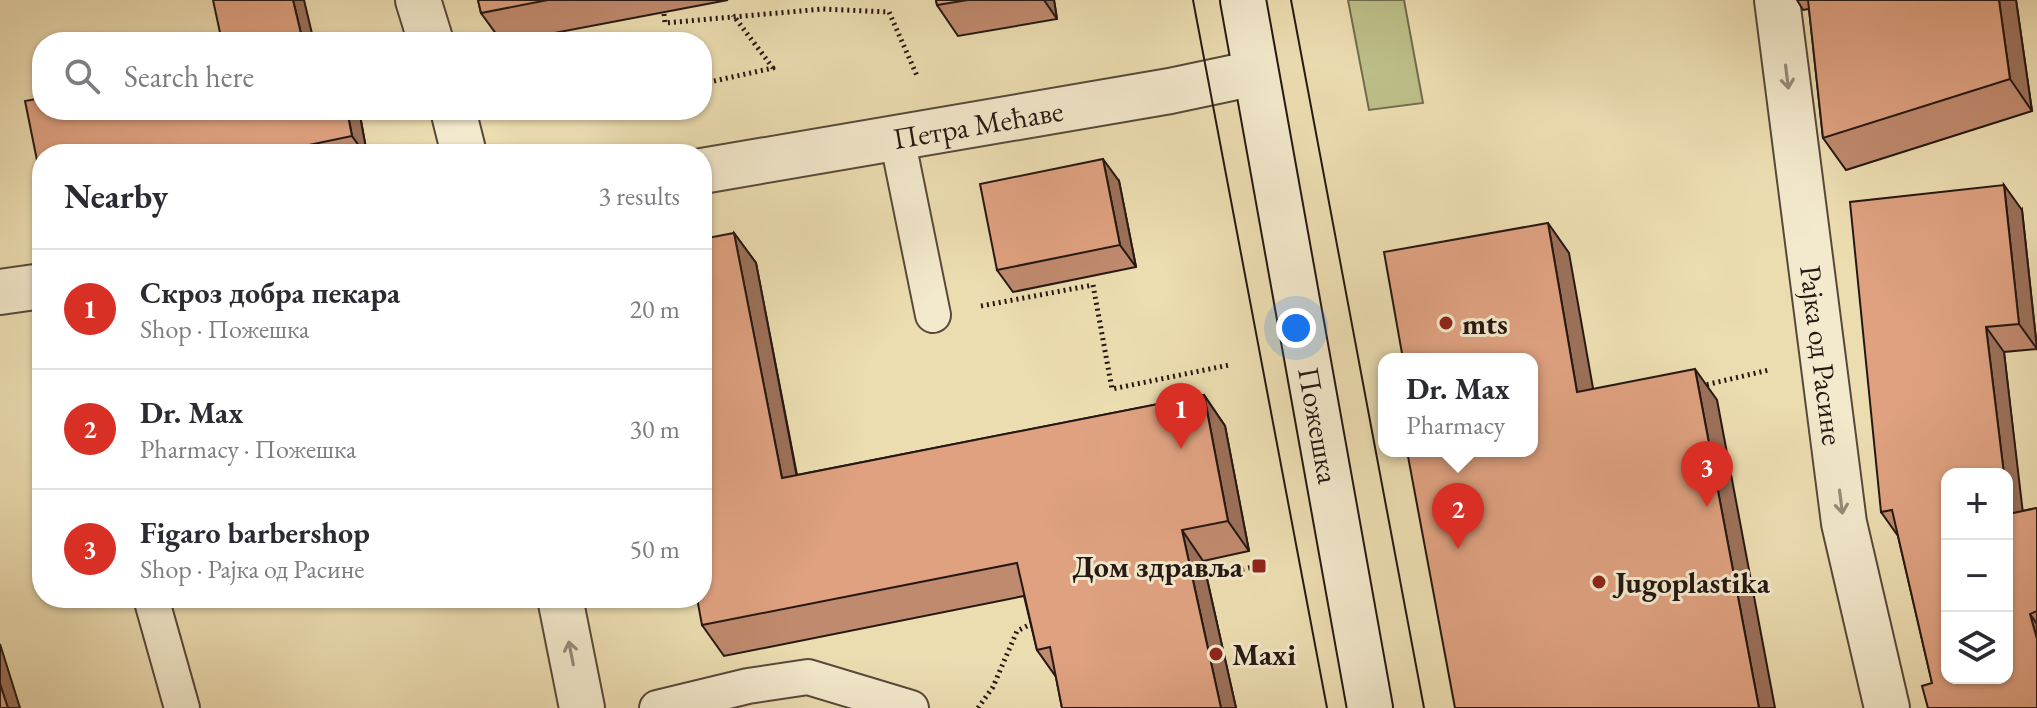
<!DOCTYPE html>
<html lang="en">
<head>
<meta charset="utf-8">
<style>
	:root { --surface:#fff; --page:#f7f7f7; --text:#2b2b33; --muted:#7c7c81; --line:#e1e1e2; --accent:#d93025 }
	body { margin:0; font-family:"EB Garamond",serif; background:var(--page); color:var(--text) }
	.controls { position:absolute; right:24px; bottom:24px; display:grid; overflow:hidden; border-radius:16px; box-shadow:0 2px 6px #0004 }
	.controls button { width:72px; height:72px; display:grid; place-items:center; padding:0; border:0; border-bottom:2px solid var(--line); background:var(--surface); color:var(--text); font:40px sans-serif }
	.you { position:absolute; left:1296px; top:328px; width:28px; height:28px; margin:-20px; border:6px solid #fff; border-radius:50%; background:#1a73e8; box-shadow:0 0 0 12px #1a73e833 }
	.badge { display:grid; place-items:center; width:52px; height:52px; border-radius:50%; background:var(--accent); color:#fff; font-size:26px; font-weight:700 }
	.pin { position:absolute; translate:-50% -66px; filter:drop-shadow(0 2px 4px #0008) }
	.pin::after { content:''; position:absolute; top:42px; width:28px; height:24px; background:inherit; clip-path:polygon(0 0,100% 0,50% 100%) }
	.popup { position:absolute; left:1378px; top:353px; width:160px; height:104px; box-sizing:border-box; display:grid; place-content:center; border-radius:16px; background:var(--surface); filter:drop-shadow(0 2px 6px #0005); font-size:26px; white-space:nowrap; color:var(--muted) }
	.popup b { font-size:30px; color:var(--text) }
	.popup::after { content:''; position:absolute; left:50%; top:100%; margin-left:-16px; border:16px solid transparent; border-top-color:var(--surface) }
	.list { margin:0; padding:0; list-style:none }
	h2 { display:flex; justify-content:space-between; align-items:center; height:104px; margin:0; padding:0 32px; font-size:34px }
	h2 small { font-size:26px; font-weight:400; color:var(--muted) }
	.list li { display:grid; grid-template-columns:52px 1fr auto; gap:24px; align-items:center; box-sizing:border-box; height:120px; padding:0 32px; border-top:2px solid var(--line) }
	.list b { display:block; font-size:30px; white-space:nowrap }
	.list p { margin:0; font-size:26px; white-space:nowrap; color:var(--muted) }
	.list em { font-size:26px; font-style:normal; color:var(--muted) }
	.icon { flex:none; width:44px; height:44px; fill:none; stroke:currentColor; stroke-width:2; stroke-linecap:round; stroke-linejoin:round }
	.map { position:relative; flex:none; width:2037px; height:708px; overflow:hidden }
	.search { position:absolute; background:var(--surface); box-shadow:0 2px 6px #0004; left:32px; top:32px; width:680px; height:88px; display:flex; align-items:center; gap:20px; box-sizing:border-box; padding:0 28px; border-radius:32px; color:var(--muted); font-size:30px }
	.panel { position:absolute; background:var(--surface); box-shadow:0 2px 6px #0004; left:32px; top:144px; width:680px; height:464px; border-radius:32px }
	.map>svg:first-child { display:block }
	.green { fill:#bdbf88; stroke:#716c4e; stroke-width:2 }
	.lines { fill:none; stroke-linecap:round; stroke-linejoin:round }
	.lane-casing { stroke:#57493a; stroke-width:38 }
	.street-casing { stroke:#57493a; stroke-width:48 }
	.secondary-casing { stroke:#251813; stroke-width:48 }
	.path { stroke:#251813; stroke-width:5; stroke-dasharray:2 4; stroke-linecap:butt }
	.lane { stroke:#f3e9cc; stroke-width:34 }
	.street { stroke:#f3e9cc; stroke-width:44 }
	.secondary { stroke:#f3e9cc; stroke-width:44 }
	.tram { stroke:#251813; stroke-width:2 }
	.wall { fill:#c08a6e; stroke:#251813; stroke-width:2 }
	.shaded-wall { fill:#9c715a; stroke:#251813; stroke-width:2 }
	.building { fill:#dfa180; stroke:#251813; stroke-width:2 }
	.oneway { stroke:#968b79 }
	.poi-dot { fill:#8f2418; stroke:#f3e9cc; stroke-width:3 }
	.labels { text-anchor:middle; dominant-baseline:central; stroke-width:6; stroke-linejoin:round; paint-order:stroke }
	.street-label { font-size:30px; fill:#251813; stroke:#f3e9cc }
	.poi-label { font-size:30px; font-weight:bold; fill:#251813; stroke:#f3e9cc; text-anchor:start }
</style>
</head>
<body>
<div class="map">
<svg width="2037" height="708" viewBox="0 0 2037 708">
	<rect width="100%" height="100%" fill="#ecddb1"/>
	<filter id="stains"><feTurbulence type="fractalNoise" baseFrequency=".0025" numOctaves="4"/><feColorMatrix values="0 0 0 0 .2 0 0 0 0 .09 0 0 0 0 .02 0 0 0 .5 -.17"/></filter>
	<radialGradient id="worn" r=".72"><stop offset=".6" stop-color="#630" stop-opacity="0"/><stop offset="1" stop-color="#630" stop-opacity=".3"/></radialGradient>
	<path class="green" d="M1348 0H1404L1423 103 1369 110Z"/>
	<g class="lines">
		<g class="lane-casing">
			<g id="lane">
				<path d="M897 138 933 315"/>
				<path d="M151 598 182 708"/>
				<path d="M657 708 748 686 808 677 911 708"/>
			</g>
		</g>
		<g class="street-casing">
			<g id="street">
				<path d="M418 0 431 42"/>
				<path id="s1" d="M1777 0 1844 523 1887 708"/>
				<path d="M453 110 464 154"/>
				<path id="s2" d="M702 171 1170 91 1255 73"/>
				<path d="M0 292 42 286"/>
				<path d="M560 598 582 708"/>
			</g>
		</g>
		<g class="secondary-casing">
			<g id="secondary">
				<path id="s3" d="M1243 0 1370 708"/>
			</g>
		</g>
		<g class="path">
			<path d="M664 14 665 23 823 9 889 12 918 78"/>
			<path d="M714 81 773 68 733 15"/>
			<path d="M981 306 1093 285 1112 389 1229 365"/>
			<path d="M1701 386 1769 370"/>
			<path d="M1201 577 1259 566"/>
			<path d="M978 708 993 687 1017 631 1037 621"/>
		</g>
		<use href="#lane" class="lane"/>
		<use href="#street" class="street"/>
		<use href="#secondary" class="secondary"/>
		<g class="tram">
			<path d="M1193 0 1327 708"/>
			<path d="M1291 0 1424 708"/>
		</g>
	</g>
	<g class="wall">
		<path d="M478 0H728L507 42H502L481 13Z"/>
		<path d="M936 0H1054L1057 19 958 36 937 5Z"/>
		<path d="M1797 0H2016L2032 111 1846 170 1823 138 1809 9 1803 10Z"/>
		<path d="M42 110H359L367 154H42Z"/>
		<path d="M1119 181 1136 267 1013 292 997 270Z"/>
		<path d="M2022 210 2037 349 2004 352 2022 511 2037 508V708L1932 683 1898 536 1881 512Z"/>
		<path d="M734 233 756 263 797 475 1204 395 1225 426 1249 551 1203 561 1236 708H1062L1056 677 1037 650 1024 596 724 656 702 625Z"/>
	</g>
	<g class="shaded-wall">
		<path d="M293 0H304L314 42H303Z"/>
		<path d="M1044 0H1054L1057 19Z"/>
		<path d="M1999 0H2016L2032 111 2010 79Z"/>
		<path d="M347 110H359L367 154H365L352 136Z"/>
		<path d="M1103 159 1119 181 1136 267 1120 245Z"/>
		<path d="M2004 185 2022 210 2037 349 2019 324Z"/>
		<path d="M1548 223 1569 253 1599 422 1577 392Z"/>
		<path d="M734 233 756 263 803 509 782 478Z"/>
		<path d="M1986 327 2004 352 2026 539 2008 514 2007 474H2004Z"/>
		<path d="M1695 369 1717 400 1775 708H1759Z"/>
		<path d="M1204 395 1225 426 1249 551 1228 521Z"/>
		<path d="M1182 530 1203 561 1236 708H1221Z"/>
		<path d="M2030 614 2037 624V639Z"/>
		<path d="M0 644 20 708H8L0 684Z"/>
	</g>
	<g class="building">
		<path d="M213 0H293L303 42H222Z"/>
		<path d="M478 0H548L481 13Z"/>
		<path d="M936 0H968L937 5Z"/>
		<path d="M1808 0H1999L2010 79 1823 138Z"/>
		<path d="M333 38 334 42H314Z"/>
		<path d="M42 98V110H347L352 136 266 154H42V185L25 101Z"/>
		<path d="M1103 159 1120 245 997 270 980 184Z"/>
		<path d="M2004 185 2019 324 1986 327 2004 474H1947V678H2007V504L2008 514 2037 508V611L2030 614 2037 639V708H1928L1922 686 1932 683 1892 510 1881 512 1850 202Z"/>
		<path d="M1548 223 1577 392 1695 369 1759 708H1455L1407 451H1532V359H1403L1384 252Z"/>
		<path d="M734 233 782 478 1204 395 1228 521 1182 530 1221 708H1062L1050 647 1037 650 1017 563 702 625 697 598H702V239Z"/>
		<path d="M0 684 8 708H0Z"/>
	</g>
	<defs><path id="oneway-shaft" d="M-6 0H5M1.5-3L5.5 0L1.5 3" fill="none" stroke-width="1.6" stroke-linecap="round" stroke-linejoin="round" transform="scale(2)"/></defs>
	<g class="oneway">
		<use href="#oneway-shaft" transform="translate(1787 77) rotate(83)"/>
		<use href="#oneway-shaft" transform="translate(1841 502) rotate(83)"/>
		<use href="#oneway-shaft" transform="translate(571 653) rotate(-101)"/>
	</g>
	<g class="poi-dot">
		<circle cx="1446" cy="323" r="8"/>
		<rect x="1251" y="558" width="16" height="16" rx="4"/>
		<circle cx="1599" cy="582" r="8"/>
		<circle cx="1216" cy="654" r="8"/>
	</g>
	<g class="labels">
		<g class="street-label">
			<text stroke="none"><textPath href="#s2" startOffset="280">Петра Мећаве</textPath></text>
			<text stroke="none"><textPath href="#s1" startOffset="358">Рајка од Расине</textPath></text>
			<text stroke="none"><textPath href="#s3" startOffset="432">Пожешка</textPath></text>
		</g>
		<g class="poi-label">
			<text x="1462" y="323">mts</text>
			<text x="1243" y="566" text-anchor="end">Дом здравља</text>
			<text x="1615" y="582">Jugoplastika</text>
			<text x="1232" y="654">Maxi</text>
		</g>
	</g>
	<rect width="100%" height="100%" filter="url(#stains)"/>
	<rect width="100%" height="100%" fill="url(#worn)"/>
</svg>
<div class="controls">
<button>+</button>
<button>−</button>
<button><svg class="icon" aria-label="layers" viewBox="0 0 24 24"><path d="M12 4l9 5-9 5-9-5zM3 14l9 5 9-5"/></svg></button>
</div>
<div class="you"></div>
<div class="pin badge" style="left:1181px;top:449px">1</div>
<div class="pin badge" style="left:1458px;top:549px">2</div>
<div class="popup"><b>Dr. Max</b>Pharmacy</div>
<div class="pin badge" style="left:1707px;top:507px">3</div>
<div class="search"><svg class="icon" aria-label="search" viewBox="0 0 24 24"><circle cx="10" cy="10" r="6"/><path d="M15 15l6 6"/></svg>Search here</div>
<section class="panel">
<h2>Nearby<small>3 results</small></h2>
<ul class="list">
<li><span class="badge">1</span><div><b>Скроз добра пекара</b><p>Shop · Пожешка</p></div><em>20 m</em></li>
<li><span class="badge">2</span><div><b>Dr. Max</b><p>Pharmacy · Пожешка</p></div><em>30 m</em></li>
<li><span class="badge">3</span><div><b>Figaro barbershop</b><p>Shop · Рајка од Расине</p></div><em>50 m</em></li>
</ul>
</section>
</div>
</body>
</html>
